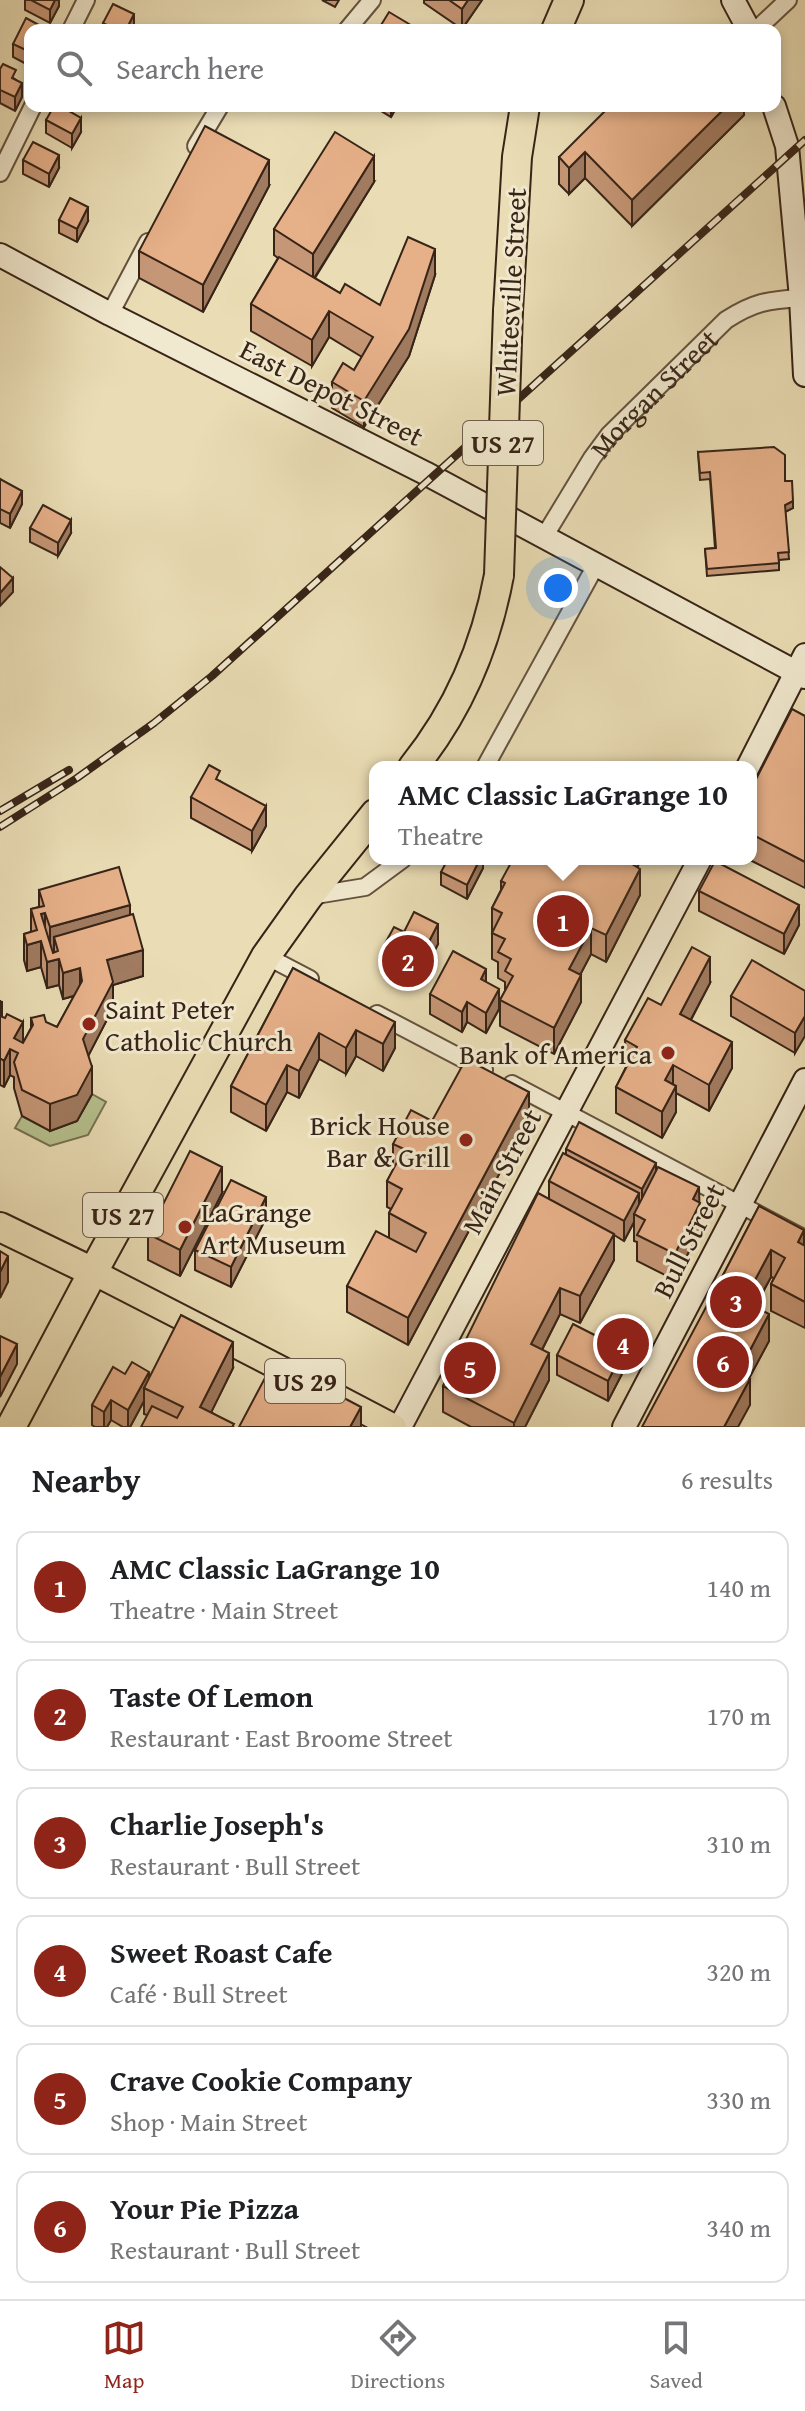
<!DOCTYPE html>
<html lang="en">
<head>
<meta charset="utf-8">
<style>
	:root { --surface:#fff; --page:#f6f6f6; --text:#202124; --muted:#757577; --line:#e0e0e0; --accent:#8f2418 }
	body { margin:0; font-family:"Gentium Book Plus",serif; background:var(--page); color:var(--text) }
	.you { position:absolute; left:558px; top:588px; width:28px; height:28px; margin:-20px; border:6px solid #fff; border-radius:50%; background:#1a73e8; box-shadow:0 0 0 12px #1a73e833 }
	.badge { display:grid; place-items:center; width:52px; height:52px; border-radius:50%; background:var(--accent); color:#fff; font-size:26px; font-weight:700 }
	.pin { position:absolute; translate:-50% -50%; border:4px solid #fff; box-shadow:0 2px 8px #0006 }
	.popup { position:absolute; left:369px; top:761px; width:388px; height:104px; box-sizing:border-box; display:grid; place-content:center; border-radius:16px; background:var(--surface); filter:drop-shadow(0 2px 6px #0005); font-size:26px; white-space:nowrap; color:var(--muted) }
	.popup b { font-size:30px; color:var(--text) }
	.popup::after { content:''; position:absolute; left:50%; top:100%; margin-left:-16px; border:16px solid transparent; border-top-color:var(--surface) }
	.list { margin:0; padding:0; list-style:none }
	h2 { display:flex; justify-content:space-between; align-items:center; height:104px; margin:0; padding:0 32px; font-size:34px }
	h2 small { font-size:26px; font-weight:400; color:var(--muted) }
	.list li { display:grid; grid-template-columns:52px 1fr auto; gap:24px; align-items:center; box-sizing:border-box; height:112px; margin:0 16px 16px; padding:0 16px; border:2px solid var(--line); border-radius:16px }
	.list b { display:block; font-size:30px; white-space:nowrap }
	.list p { margin:0; font-size:26px; white-space:nowrap; color:var(--muted) }
	.list em { font-size:26px; font-style:normal; color:var(--muted) }
	.icon { flex:none; width:44px; height:44px; fill:none; stroke:currentColor; stroke-width:2; stroke-linecap:round; stroke-linejoin:round }
	.map { position:relative; flex:none; width:805px; height:1427px; overflow:hidden }
	.search { position:absolute; background:var(--surface); box-shadow:0 4px 12px #0003; left:24px; right:24px; top:24px; height:88px; display:flex; align-items:center; gap:20px; box-sizing:border-box; padding:0 28px; border-radius:16px; color:var(--muted); font-size:30px }
	.sheet { height:872px; background:var(--surface) }
	nav { display:flex; justify-content:space-around; align-items:center; box-sizing:border-box; height:112px; border-top:2px solid var(--line); background:var(--surface); font-size:22px; color:var(--muted) }
	nav a { display:grid; justify-items:center; gap:4px }
	nav .on { color:var(--accent) }
	.map>svg:first-child { display:block }
	.green { fill:#b6c18e; stroke:#767252; stroke-width:2 }
	.lines { fill:none; stroke-linecap:round; stroke-linejoin:round }
	.street-casing { stroke:#64523e; stroke-width:20 }
	.secondary-casing { stroke:#372417; stroke-width:26 }
	.primary-casing { stroke:#372417; stroke-width:28 }
	.highway-casing { stroke:#372417; stroke-width:32 }
	.street { stroke:#f1e9cf; stroke-width:16 }
	.secondary { stroke:#f1e9cf; stroke-width:22 }
	.primary { stroke:#eaddb5; stroke-width:24 }
	.highway { stroke:#eaddb5; stroke-width:28 }
	.rail-casing { stroke:#372417; stroke-width:8 }
	.rail { stroke:#f1e9cf; stroke-width:5; stroke-dasharray:15; stroke-linecap:butt }
	.highway-bridge-casing { stroke:#372417; stroke-width:32; stroke-linecap:butt }
	.highway-bridge { stroke:#eaddb5; stroke-width:28 }
	.wall { fill:#c69776; stroke:#372417; stroke-width:2 }
	.shaded-wall { fill:#a17b60; stroke:#372417; stroke-width:2 }
	.building { fill:#e6b089; stroke:#372417; stroke-width:2 }
	.poi-dot { fill:#8f2418; stroke:#f1e9cf; stroke-width:3 }
	.labels { text-anchor:middle; dominant-baseline:central; stroke-width:6; stroke-linejoin:round; paint-order:stroke }
	.shield { fill:#f1e9cf; stroke:#6f5f4e; stroke-width:2 }
	.shield-label { font-size:26px; font-weight:bold; fill:#372417 }
	.street-label { font-size:28px; fill:#372417; stroke:#f1e9cf }
	.poi-label { font-size:28px; fill:#372417; stroke:#f1e9cf; text-anchor:start }
</style>
</head>
<body>
<div class="map">
<svg width="805" height="1427" viewBox="0 0 805 1427">
	<rect width="100%" height="100%" fill="#eaddb5"/>
	<filter id="stains"><feTurbulence type="fractalNoise" baseFrequency=".0025" numOctaves="4"/><feColorMatrix values="0 0 0 0 .2 0 0 0 0 .09 0 0 0 0 .02 0 0 0 .5 -.17"/></filter>
	<radialGradient id="worn" r=".72"><stop offset=".6" stop-color="#630" stop-opacity="0"/><stop offset="1" stop-color="#630" stop-opacity=".3"/></radialGradient>
	<path class="green" d="M92 1094 106 1102 88 1135 50 1146 15 1128 22 1116 50 1131 77 1121Z"/>
	<g class="lines">
		<g class="street-casing">
			<g id="street">
				<path d="M71 30 86 0"/>
				<path d="M347 30 372 0"/>
				<path d="M756 30 788 0"/>
				<path d="M196 146 220 106"/>
				<path d="M0 173 33 106"/>
				<path d="M110 314 148 242"/>
				<path id="s1" d="M544 537 592 458 609 435 726 320C754 302 768 300 801 298"/>
				<path d="M485 767 596 565"/>
				<path d="M310 896 365 887 403 859"/>
				<path d="M266 956 310 979"/>
				<path d="M377 1014 484 1070"/>
				<path d="M512 1084 805 1239"/>
			</g>
		</g>
		<g class="secondary-casing">
			<g id="secondary">
				<path d="M733 0 749 30"/>
				<path d="M774 106 787 146 801 298 805 375"/>
				<path d="M0 255 110 314 425 473 805 677"/>
				<path d="M748 767 805 655"/>
				<path d="M400 1427 700 859"/>
				<path d="M624 1427 805 1080"/>
			</g>
		</g>
		<g class="primary-casing">
			<g id="primary">
				<path d="M93 1272 301 1379"/>
				<path d="M333 1395 394 1427"/>
			</g>
		</g>
		<g class="highway-casing">
			<g id="highway">
				<path d="M556 30 569 0"/>
				<path d="M508 311 517 157 525 106"/>
				<path d="M413 767C459 710 486 646 499 575"/>
				<path d="M0 1227 93 1272"/>
				<path d="M11 1427 93 1272 266 956 308 897 375 814"/>
			</g>
		</g>
		<use href="#street" class="street"/>
		<use href="#secondary" class="secondary"/>
		<use href="#primary" class="primary"/>
		<use href="#highway" class="highway"/>
		<g class="rail-casing">
			<g id="rail">
				<path d="M0 811 69 770"/>
				<path d="M0 827 77 778 154 723 212 676 805 140"/>
			</g>
		</g>
		<use href="#rail" class="rail"/>
		<g class="highway-bridge-casing">
			<path id="highway-bridge" d="M499 575 508 311"/>
		</g>
		<use href="#highway-bridge" class="highway-bridge"/>
	</g>
	<g class="wall">
		<path d="M25 0H59V6L50 23 25 10Z"/>
		<path d="M322 0H339L335 7Z"/>
		<path d="M424 0H482L462 29 424 3Z"/>
		<path d="M103 23 134 28 133 30H103Z"/>
		<path d="M30 30V66L13 57V44Z"/>
		<path d="M0 69 16 80 22 97 15 111 0 103Z"/>
		<path d="M373 106H397L391 117Z"/>
		<path d="M744 106V115L632 226 585 178 569 194 559 184V157Z"/>
		<path d="M46 120 81 132 72 148 46 133Z"/>
		<path d="M23 160 59 168 49 187 23 174Z"/>
		<path d="M374 182 315 278 340 293 380 305 435 275 409 356 364 427 332 408V382L354 370 362 357 329 337 312 366 251 331V304L278 258 274 255V229Z"/>
		<path d="M269 186 203 312 139 278V251Z"/>
		<path d="M59 220 88 221 77 242 59 233Z"/>
		<path d="M698 452 785 481 793 508 785 512 789 559 779 560V570L707 576 705 549 715 548 710 479 700 480Z"/>
		<path d="M0 479 22 504 10 528 0 523Z"/>
		<path d="M30 528 71 533 58 556 30 542Z"/>
		<path d="M805 716V888L748 859H751V789Z"/>
		<path d="M220 781 266 826 252 851 191 818V797Z"/>
		<path d="M483 859V868L467 899 441 885V872Z"/>
		<path d="M640 859 637 867 640 895 606 962 591 954 580 975 581 1002 554 1054 500 1026V1000L505 991V982L498 978V962L492 959V908L501 890V881Z"/>
		<path d="M39 890 130 915 143 976 113 985V1008L88 1056 92 1094 77 1121 50 1131 22 1116 14 1088V1077L10 1075 4 1087 0 1085V1000L2 1017 23 1043 31 1028V1018L57 1027 74 996 63 999 59 985 47 988 41 967 27 971 24 960V934L31 932V909L39 907Z"/>
		<path d="M699 891 799 925 784 954 699 911Z"/>
		<path d="M404 932 438 944 416 987 382 969V949Z"/>
		<path d="M293 968 395 1048 383 1071 356 1056 346 1074 319 1059 299 1098 287 1092 266 1131 231 1112V1086Z"/>
		<path d="M486 982 499 1009 486 1033 467 1022 462 1032 430 1014V994Z"/>
		<path d="M710 983 691 1020 732 1068 709 1111 676 1093V1112L662 1138 616 1113V1087L626 1067 625 1040 661 1005Z"/>
		<path d="M805 991 795 1053 731 1016V996Z"/>
		<path d="M529 1118 408 1345 347 1312V1286L389 1238V1213L391 1209 387 1207V1181L393 1170V1144L432 1121Z"/>
		<path d="M566 1149 656 1171 699 1203 700 1229 675 1280 637 1261V1242L634 1241V1222L624 1241 614 1235V1260L580 1323 560 1314 542 1350 549 1380 525 1427H471L443 1412V1386L549 1199V1181L566 1154Z"/>
		<path d="M222 1193 180 1276 148 1260V1234Z"/>
		<path d="M759 1206 805 1246V1328L771 1311V1284L774 1278 771 1277 755 1307 769 1341 749 1378 750 1405 721 1298V1279Z"/>
		<path d="M266 1218 231 1287 195 1270V1250Z"/>
		<path d="M557 1355 624 1370 608 1401 557 1375Z"/>
		<path d="M233 1368 211 1412 234 1427 147 1415 144 1414V1401L130 1427H123L111 1420 107 1427H95L92 1425V1405L125 1374 149 1378Z"/>
	</g>
	<g class="shaded-wall">
		<path d="M55 0H59V6L50 23V10Z"/>
		<path d="M468 0H482L462 29V9Z"/>
		<path d="M134 14V28L133 30H126Z"/>
		<path d="M22 83V97L15 111V97Z"/>
		<path d="M391 106H397L391 117Z"/>
		<path d="M727 106H744V115L632 226V200Z"/>
		<path d="M81 118V132L72 148V134Z"/>
		<path d="M585 152V178L569 194V168Z"/>
		<path d="M59 155V168L49 187V174Z"/>
		<path d="M374 156V182L313 280V254Z"/>
		<path d="M269 160V186L203 312V285Z"/>
		<path d="M88 207V221L77 242V229Z"/>
		<path d="M435 249V275L409 356 364 427V401Z"/>
		<path d="M329 311V337L312 366V340Z"/>
		<path d="M22 491V504L10 528V514Z"/>
		<path d="M793 501V508L785 512V505Z"/>
		<path d="M71 520V533L58 556V543Z"/>
		<path d="M13 578V592L0 606V593Z"/>
		<path d="M266 806V826L252 851V831Z"/>
		<path d="M480 859H483V868L467 899V885Z"/>
		<path d="M628 859H640V862L627 888V861Z"/>
		<path d="M640 869V895L606 962V935Z"/>
		<path d="M130 905V931L54 937V952L50 953V927Z"/>
		<path d="M799 905V925L784 954V934Z"/>
		<path d="M45 913V939L41 914Z"/>
		<path d="M438 924V944L416 987V967Z"/>
		<path d="M591 928V954L569 996V969Z"/>
		<path d="M41 941V967L27 971V945Z"/>
		<path d="M143 950V976L113 985V1008L83 1066V1039L107 960Z"/>
		<path d="M710 957V983L680 1040V1014Z"/>
		<path d="M59 959V985L47 988V962Z"/>
		<path d="M80 968V994L63 999V973Z"/>
		<path d="M486 969V989L481 979Z"/>
		<path d="M581 975V1002L554 1054V1028Z"/>
		<path d="M499 989V1009L486 1033V1013Z"/>
		<path d="M2 1001V1027L0 1032V1006Z"/>
		<path d="M467 1002V1022L462 1032V1012Z"/>
		<path d="M805 1016V1036L795 1053V1033Z"/>
		<path d="M23 1022V1048L18 1053 14 1038Z"/>
		<path d="M395 1022V1048L383 1071V1044Z"/>
		<path d="M356 1030V1056L346 1074V1048Z"/>
		<path d="M319 1033V1059L299 1098V1071Z"/>
		<path d="M732 1042V1068L709 1111V1085Z"/>
		<path d="M10 1049V1075L4 1087V1061Z"/>
		<path d="M287 1065V1092L266 1131V1105Z"/>
		<path d="M673 1065V1091L665 1080Z"/>
		<path d="M92 1067V1094L77 1121 50 1131V1104Z"/>
		<path d="M676 1086V1112L662 1138V1112Z"/>
		<path d="M529 1092V1118L408 1345V1318Z"/>
		<path d="M656 1163V1183L642 1209V1189Z"/>
		<path d="M222 1167V1193L180 1276V1250Z"/>
		<path d="M699 1187 700 1229 675 1280V1254L693 1199Z"/>
		<path d="M639 1193V1213L634 1214V1222L624 1241V1221Z"/>
		<path d="M266 1197V1218L231 1287V1267Z"/>
		<path d="M804 1230V1256L798 1242Z"/>
		<path d="M614 1234V1260L580 1323V1296Z"/>
		<path d="M771 1250V1277L748 1319V1293Z"/>
		<path d="M8 1256V1282L0 1298V1272Z"/>
		<path d="M560 1288V1314L531 1371V1344Z"/>
		<path d="M769 1314V1341L738 1399V1373Z"/>
		<path d="M233 1342V1368L204 1427 200 1407Z"/>
		<path d="M17 1344V1364L0 1397V1377Z"/>
		<path d="M624 1350V1370L608 1401V1381Z"/>
		<path d="M549 1353V1380L525 1427H514V1423Z"/>
		<path d="M149 1372V1390L144 1388V1401L130 1427H128V1410Z"/>
		<path d="M750 1379V1405L738 1427H724Z"/>
		<path d="M111 1400V1420L107 1427H104V1412Z"/>
		<path d="M361 1407V1427H350Z"/>
	</g>
	<g class="building">
		<path d="M31 0H55L50 10Z"/>
		<path d="M449 0H468L462 9Z"/>
		<path d="M113 4 134 14 126 30H116L103 23Z"/>
		<path d="M389 12 419 30H378Z"/>
		<path d="M26 18 48 30H30V52L13 44Z"/>
		<path d="M3 64 16 70 12 78 22 83 15 97 0 90V69Z"/>
		<path d="M54 106H60L81 118 72 134 46 120Z"/>
		<path d="M610 106H727L632 200 585 152 569 168 559 157Z"/>
		<path d="M205 126 269 160 203 285 139 251Z"/>
		<path d="M335 132 374 156 313 254 274 229Z"/>
		<path d="M33 142 59 155 49 174 23 160Z"/>
		<path d="M70 198 88 207 77 229 59 220Z"/>
		<path d="M408 237 435 249 409 329 364 401 332 382 343 363 354 370 373 337 329 311 312 340 251 304 279 257 340 293 345 284 380 305Z"/>
		<path d="M774 447 785 455V481H792L793 501 785 505 789 552 778 553 779 563 707 569 705 549 716 548 710 472 700 473 698 452Z"/>
		<path d="M0 479 22 491 10 514 0 509Z"/>
		<path d="M43 505 71 520 58 543 30 528Z"/>
		<path d="M0 567 13 578 0 593Z"/>
		<path d="M792 709 805 716V862L751 834V789Z"/>
		<path d="M209 765 220 771 216 779 266 806 252 831 191 797Z"/>
		<path d="M448 859H480L467 885 441 872Z"/>
		<path d="M513 859H628L627 861 640 869 606 935 591 928 569 969 581 975 554 1028 500 1000 513 976 505 971 511 959 498 952 505 939 492 933 502 913 492 908 505 883 501 881Z"/>
		<path d="M715 861 799 905 784 934 699 891Z"/>
		<path d="M119 867 130 905 50 927 45 913 41 914 53 953 58 951 54 937 133 914 143 950 107 960 113 982 83 1039 92 1067 77 1095 50 1104 22 1090 14 1062 18 1053 10 1049 4 1061 0 1058V1016L5 1018 7 1014 23 1022 14 1038 23 1043 33 1025 31 1018 44 1015 46 1022 57 1027 82 981 80 968 63 973 59 959 47 962 41 941 27 945 24 934 37 930 31 909 44 906 39 890Z"/>
		<path d="M414 912 438 924 416 967 382 949 394 927 404 932Z"/>
		<path d="M692 947 710 957 680 1014 732 1042 709 1085 673 1065 665 1080 676 1086 662 1112 616 1087 637 1047 625 1040 648 998 661 1005Z"/>
		<path d="M453 951 486 969 481 979 499 989 486 1013 467 1002 462 1012 430 994Z"/>
		<path d="M752 960 805 991V1016L795 1033 731 996Z"/>
		<path d="M293 968 395 1022 383 1044 356 1030 346 1048 319 1033 299 1071 287 1065 266 1105 231 1086Z"/>
		<path d="M466 1059 529 1092 408 1318 347 1286 376 1231 416 1252 426 1233 389 1213 402 1189 387 1181 404 1149 393 1144 411 1110 432 1121Z"/>
		<path d="M579 1122 656 1163 642 1189 566 1149Z"/>
		<path d="M190 1151 222 1167 180 1250 148 1234Z"/>
		<path d="M563 1153 639 1193 624 1221 549 1181Z"/>
		<path d="M658 1167 699 1187 693 1199 700 1203 675 1254 637 1235 645 1220 634 1214Z"/>
		<path d="M231 1180 266 1197 231 1267 195 1250Z"/>
		<path d="M538 1193 614 1234 580 1296 560 1288 531 1344 549 1353 514 1423 443 1386Z"/>
		<path d="M759 1206 804 1230 798 1242 805 1246V1302L771 1284 785 1258 771 1250 748 1293 721 1279Z"/>
		<path d="M0 1251 8 1256 0 1272Z"/>
		<path d="M713 1294 735 1306 739 1298 769 1314 738 1373 750 1379 724 1427H642Z"/>
		<path d="M181 1315 233 1342 200 1407 234 1424 232 1427H141L152 1406 177 1418 183 1407 144 1388Z"/>
		<path d="M573 1324 624 1350 608 1381 557 1355Z"/>
		<path d="M0 1336 17 1344 0 1377Z"/>
		<path d="M274 1361 361 1407 350 1427H239Z"/>
		<path d="M132 1362 149 1372 128 1410 111 1400 104 1412 92 1405 113 1367 125 1374Z"/>
	</g>
	<g class="poi-dot">
		<circle cx="89" cy="1024" r="8"/>
		<circle cx="668" cy="1053" r="8"/>
		<circle cx="466" cy="1140" r="8"/>
		<circle cx="185" cy="1227" r="8"/>
	</g>
	<g class="labels">
		<g class="shield">
			<rect x="463" y="421" width="80" height="44" rx="6"/>
			<rect x="83" y="1193" width="80" height="44" rx="6"/>
			<rect x="265" y="1359" width="80" height="44" rx="6"/>
		</g>
		<g class="shield-label">
			<text x="503" y="443">US 27</text>
			<text x="123" y="1215">US 27</text>
			<text x="305" y="1381">US 29</text>
		</g>
		<g class="street-label">
			<text transform="translate(510 292) rotate(-87)">Whitesville Street</text>
			<text transform="translate(332 392) rotate(27)">East Depot Street</text>
			<text stroke="none"><textPath href="#s1" startOffset="182">Morgan Street</textPath></text>
			<text transform="translate(501 1171) rotate(-62)">Main Street</text>
			<text transform="translate(688 1240) rotate(-63)">Bull Street</text>
		</g>
		<g class="poi-label">
			<text x="105" y="1008">Saint Peter<tspan x="105" dy="32">Catholic Church</tspan></text>
			<text x="652" y="1053" text-anchor="end">Bank of America</text>
			<text x="450" y="1124" text-anchor="end">Brick House<tspan x="450" dy="32">Bar &amp; Grill</tspan></text>
			<text x="201" y="1211">LaGrange<tspan x="201" dy="32">Art Museum</tspan></text>
		</g>
	</g>
	<rect width="100%" height="100%" filter="url(#stains)"/>
	<rect width="100%" height="100%" fill="url(#worn)"/>
</svg>
<div class="you"></div>
<div class="pin badge" style="left:563px;top:921px">1</div>
<div class="popup"><b>AMC Classic LaGrange 10</b>Theatre</div>
<div class="pin badge" style="left:408px;top:961px">2</div>
<div class="pin badge" style="left:736px;top:1302px">3</div>
<div class="pin badge" style="left:623px;top:1344px">4</div>
<div class="pin badge" style="left:470px;top:1368px">5</div>
<div class="pin badge" style="left:723px;top:1362px">6</div>
<div class="search"><svg class="icon" aria-label="search" viewBox="0 0 24 24"><circle cx="10" cy="10" r="6"/><path d="M15 15l6 6"/></svg>Search here</div>
</div>
<section class="sheet">
<h2>Nearby<small>6 results</small></h2>
<ul class="list">
<li><span class="badge">1</span><div><b>AMC Classic LaGrange 10</b><p>Theatre · Main Street</p></div><em>140 m</em></li>
<li><span class="badge">2</span><div><b>Taste Of Lemon</b><p>Restaurant · East Broome Street</p></div><em>170 m</em></li>
<li><span class="badge">3</span><div><b>Charlie Joseph's</b><p>Restaurant · Bull Street</p></div><em>310 m</em></li>
<li><span class="badge">4</span><div><b>Sweet Roast Cafe</b><p>Café · Bull Street</p></div><em>320 m</em></li>
<li><span class="badge">5</span><div><b>Crave Cookie Company</b><p>Shop · Main Street</p></div><em>330 m</em></li>
<li><span class="badge">6</span><div><b>Your Pie Pizza</b><p>Restaurant · Bull Street</p></div><em>340 m</em></li>
</ul>
</section>
<nav>
<a class="on"><svg class="icon" aria-label="map" viewBox="0 0 24 24"><path d="M3 6l6-2 6 2 6-2v14l-6 2-6-2-6 2zM9 4v14M15 6v14"/></svg>Map</a>
<a><svg class="icon" aria-label="directions" viewBox="0 0 24 24"><path d="M12 3l9 9-9 9-9-9zM9 14v-3h6M13 9l2 2-2 2"/></svg>Directions</a>
<a><svg class="icon" aria-label="saved" viewBox="0 0 24 24"><path d="M7 4h10v16l-5-4-5 4z"/></svg>Saved</a>
</nav>
</body>
</html>
